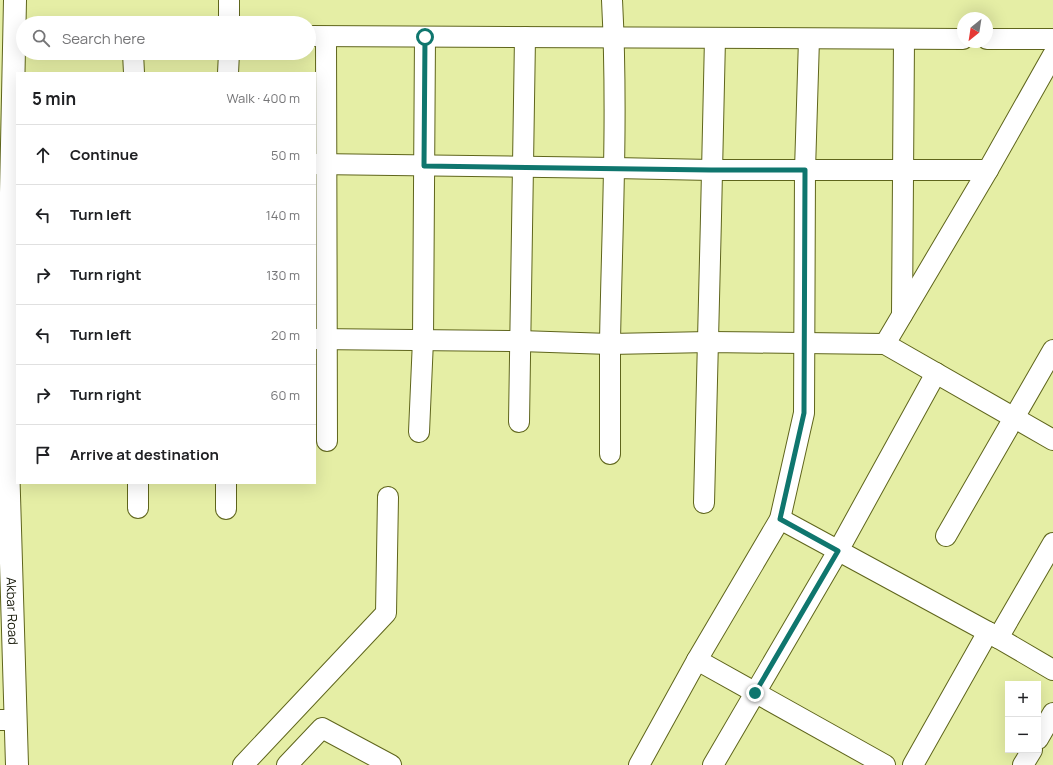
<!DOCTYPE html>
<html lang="en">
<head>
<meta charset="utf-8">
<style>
	:root { --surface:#fff; --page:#f2f2f2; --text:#202124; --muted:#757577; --line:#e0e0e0 }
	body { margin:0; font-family:Manrope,sans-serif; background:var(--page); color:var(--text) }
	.controls { position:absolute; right:12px; bottom:12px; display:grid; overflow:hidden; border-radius:0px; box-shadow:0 4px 16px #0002 }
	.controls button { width:36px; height:36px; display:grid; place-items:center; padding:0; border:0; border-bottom:1px solid var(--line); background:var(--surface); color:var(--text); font:20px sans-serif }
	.compass { position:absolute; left:957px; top:12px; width:36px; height:36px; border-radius:50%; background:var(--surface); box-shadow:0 4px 16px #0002; rotate:210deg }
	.stop { position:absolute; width:12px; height:12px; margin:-9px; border:3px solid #0f766e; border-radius:50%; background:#fff }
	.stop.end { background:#0f766e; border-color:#fff; box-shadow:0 1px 4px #0008 }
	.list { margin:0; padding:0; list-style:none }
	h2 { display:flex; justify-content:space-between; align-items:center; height:52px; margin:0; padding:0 16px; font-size:17px }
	h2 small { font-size:13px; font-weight:400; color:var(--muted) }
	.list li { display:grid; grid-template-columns:26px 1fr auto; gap:12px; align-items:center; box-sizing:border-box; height:60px; padding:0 16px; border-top:1px solid var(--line) }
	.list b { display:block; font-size:15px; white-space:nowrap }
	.list em { font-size:13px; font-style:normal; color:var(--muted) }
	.icon { flex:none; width:22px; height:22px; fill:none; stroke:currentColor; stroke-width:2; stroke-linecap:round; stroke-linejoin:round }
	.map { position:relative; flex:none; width:1053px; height:765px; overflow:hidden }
	.search { position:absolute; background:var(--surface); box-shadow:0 4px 16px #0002; left:16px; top:16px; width:300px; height:44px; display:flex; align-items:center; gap:10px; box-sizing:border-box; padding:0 14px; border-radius:22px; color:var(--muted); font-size:15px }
	.panel { position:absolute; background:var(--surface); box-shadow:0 4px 16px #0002; left:16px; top:72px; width:300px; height:412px; border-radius:0px }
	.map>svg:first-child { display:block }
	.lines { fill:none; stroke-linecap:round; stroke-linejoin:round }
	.minor-casing { stroke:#5f651c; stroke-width:22 }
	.secondary-casing { stroke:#5f651c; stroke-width:24 }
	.minor { stroke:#fff; stroke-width:20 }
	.secondary { stroke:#fff; stroke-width:22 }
	.route { stroke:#0f766e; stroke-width:5 }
	.labels { text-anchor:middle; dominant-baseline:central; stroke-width:3; stroke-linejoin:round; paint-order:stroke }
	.street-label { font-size:13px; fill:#0f1100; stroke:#f3fcb2 }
</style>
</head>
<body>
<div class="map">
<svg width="1053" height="765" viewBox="0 0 1053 765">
	<rect width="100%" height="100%" fill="#e5eea5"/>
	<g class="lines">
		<g class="minor-casing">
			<g id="minor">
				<path d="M229 23V0"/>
				<path d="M309 36 963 39"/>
				<path d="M326 37 327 441"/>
				<path d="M987 39H1053"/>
				<path d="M133 53 134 73"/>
				<path d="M228 73 229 53"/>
				<path d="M315 164 615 168 711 170H988"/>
				<path d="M902 315 904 39"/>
				<path d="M315 339 520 341 610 344 709 342 885 344 1053 440"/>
				<path d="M885 344 988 170 1053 55"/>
				<path d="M519 422 525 37"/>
				<path d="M419 432 423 340 425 37"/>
				<path d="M610 454C610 417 610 380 610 342 612 228 618 114 612 0"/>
				<path d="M138 483V508"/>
				<path d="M704 503C709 348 711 193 715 38"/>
				<path d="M226 509V483"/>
				<path d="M780 519 988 632 1053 670"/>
				<path d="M946 536 1053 350"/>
				<path d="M998 638 1053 543"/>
				<path d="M697 660 885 765"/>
				<path d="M0 720H16"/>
				<path d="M1038 739 1053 713"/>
				<path d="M243 765 386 613 388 497"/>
				<path d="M287 765 322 728 391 765"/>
				<path d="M639 765 697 660 780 519 804 413 805 170 809 39"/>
				<path d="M713 765 838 551 936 373"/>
				<path d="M913 765 988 632"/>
				<path d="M1023 765 1032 750"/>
			</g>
		</g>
		<g class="secondary-casing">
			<g id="secondary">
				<path id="s1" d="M15 0 8 337V462L17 765"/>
			</g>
		</g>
		<use href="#minor" class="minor"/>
		<use href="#secondary" class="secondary"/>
	</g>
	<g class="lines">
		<path class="route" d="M425 37 424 166 711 170H805L804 413 780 519 838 551 755 693"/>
	</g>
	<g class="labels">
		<g class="street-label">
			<text stroke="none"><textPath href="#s1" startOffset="611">Akbar Road</textPath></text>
		</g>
	</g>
</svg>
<div class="controls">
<button>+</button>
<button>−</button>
</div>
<svg class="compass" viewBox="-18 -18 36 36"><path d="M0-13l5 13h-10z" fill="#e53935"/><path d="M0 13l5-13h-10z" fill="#757577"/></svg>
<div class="stop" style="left:425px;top:37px"></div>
<div class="stop end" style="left:755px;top:693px"></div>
<div class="search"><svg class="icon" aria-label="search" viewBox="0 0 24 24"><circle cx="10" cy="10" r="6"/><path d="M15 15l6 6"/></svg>Search here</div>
<section class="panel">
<h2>5 min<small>Walk · 400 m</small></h2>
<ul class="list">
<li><svg class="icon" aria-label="ahead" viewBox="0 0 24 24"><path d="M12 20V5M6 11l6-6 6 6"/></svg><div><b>Continue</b></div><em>50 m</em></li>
<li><svg class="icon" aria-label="left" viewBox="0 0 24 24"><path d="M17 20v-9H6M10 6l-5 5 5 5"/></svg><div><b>Turn left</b></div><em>140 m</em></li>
<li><svg class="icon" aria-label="right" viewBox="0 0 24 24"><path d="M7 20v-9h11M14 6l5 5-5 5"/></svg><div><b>Turn right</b></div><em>130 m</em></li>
<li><svg class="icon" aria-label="left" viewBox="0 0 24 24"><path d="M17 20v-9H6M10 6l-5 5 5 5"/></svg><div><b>Turn left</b></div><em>20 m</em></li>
<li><svg class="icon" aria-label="right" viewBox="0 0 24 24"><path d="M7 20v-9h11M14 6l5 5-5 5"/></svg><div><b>Turn right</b></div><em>60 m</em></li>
<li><svg class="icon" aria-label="arrive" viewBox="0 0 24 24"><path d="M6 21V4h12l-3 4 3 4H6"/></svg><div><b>Arrive at destination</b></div></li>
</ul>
</section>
</div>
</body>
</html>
